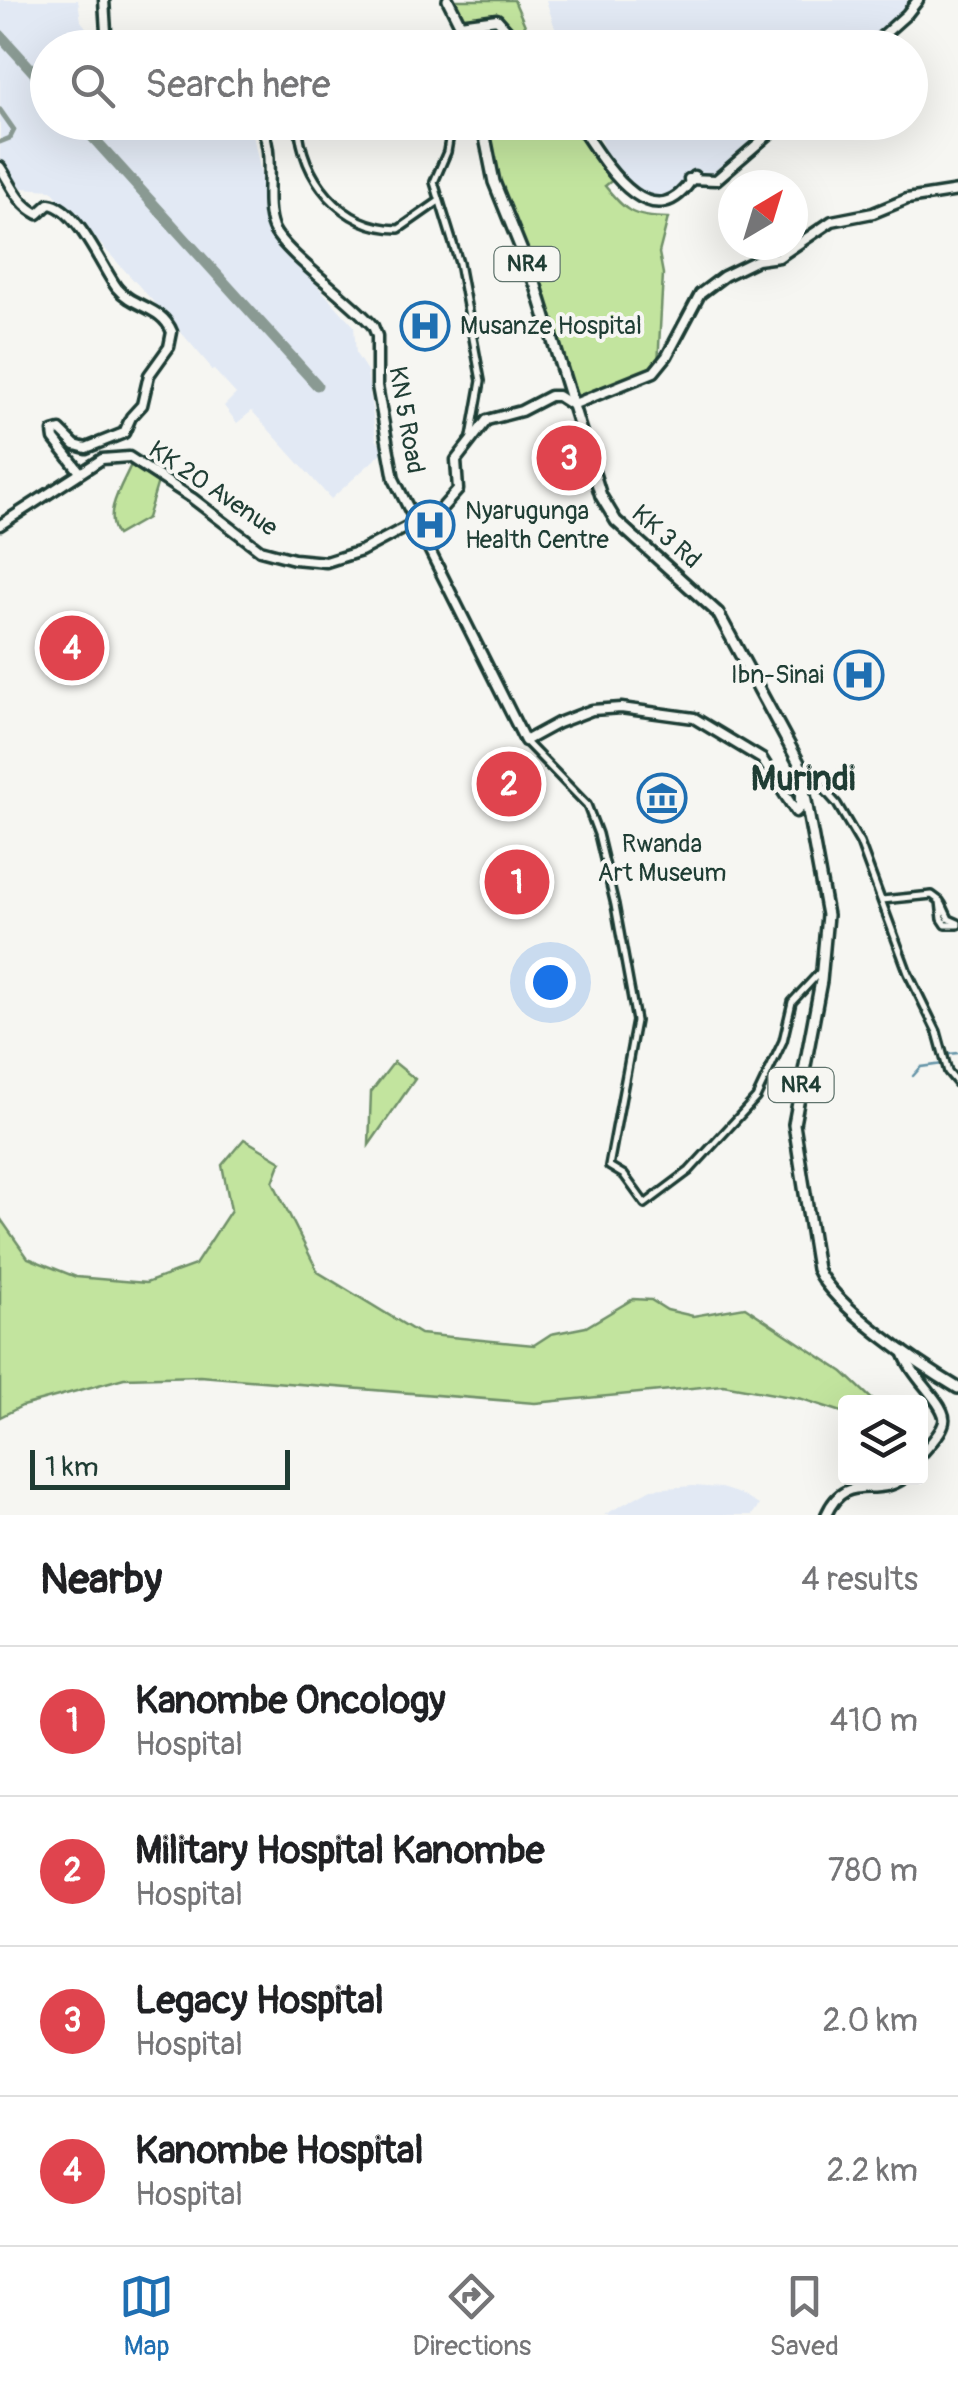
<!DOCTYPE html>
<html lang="en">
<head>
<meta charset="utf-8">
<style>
	:root { --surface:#fff; --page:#f2f2f2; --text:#202124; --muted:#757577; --line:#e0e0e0; --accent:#1f6fb2 }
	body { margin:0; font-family:Pangolin,sans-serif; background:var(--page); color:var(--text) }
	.controls { position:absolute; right:30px; bottom:30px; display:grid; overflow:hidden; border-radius:10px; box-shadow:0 10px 40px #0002 }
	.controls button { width:90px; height:90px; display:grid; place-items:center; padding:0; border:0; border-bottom:2px solid var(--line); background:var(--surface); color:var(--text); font:50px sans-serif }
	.compass { position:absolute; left:718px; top:170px; width:90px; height:90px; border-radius:50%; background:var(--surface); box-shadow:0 10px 40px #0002; rotate:38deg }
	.scale { position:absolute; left:30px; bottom:25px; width:260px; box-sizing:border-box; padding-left:10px; border:5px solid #1f3d34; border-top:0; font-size:28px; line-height:35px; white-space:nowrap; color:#1f3d34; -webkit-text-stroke:8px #f6f6f2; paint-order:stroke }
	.you { position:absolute; left:550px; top:982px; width:35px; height:35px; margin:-25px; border:8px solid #fff; border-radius:50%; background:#1a73e8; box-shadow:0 0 0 15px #1a73e833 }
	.badge { display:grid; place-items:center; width:65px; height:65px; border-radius:50%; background:var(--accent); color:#fff; font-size:32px; font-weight:700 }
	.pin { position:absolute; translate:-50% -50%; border:5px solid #fff; box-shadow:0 2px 10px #0006 }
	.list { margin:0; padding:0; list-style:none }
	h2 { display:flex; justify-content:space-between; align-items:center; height:130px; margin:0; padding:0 40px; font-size:42px }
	h2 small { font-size:32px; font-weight:400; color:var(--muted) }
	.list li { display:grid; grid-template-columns:65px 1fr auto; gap:30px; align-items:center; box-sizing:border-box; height:150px; padding:0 40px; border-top:2px solid var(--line) }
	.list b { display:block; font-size:38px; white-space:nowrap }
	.list p { margin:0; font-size:32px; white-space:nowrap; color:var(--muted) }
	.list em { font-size:32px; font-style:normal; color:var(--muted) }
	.icon { flex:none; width:55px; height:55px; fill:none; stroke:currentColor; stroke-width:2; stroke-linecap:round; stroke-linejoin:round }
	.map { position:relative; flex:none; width:958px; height:1515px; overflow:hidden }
	.search { position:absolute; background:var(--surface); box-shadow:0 10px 40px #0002; left:30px; right:30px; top:30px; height:110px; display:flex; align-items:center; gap:25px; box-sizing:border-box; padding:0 35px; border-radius:55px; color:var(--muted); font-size:38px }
	.sheet { height:730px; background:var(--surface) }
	nav { display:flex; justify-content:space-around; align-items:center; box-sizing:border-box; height:140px; border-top:2px solid var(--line); background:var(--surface); font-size:28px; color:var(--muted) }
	nav a { display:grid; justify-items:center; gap:5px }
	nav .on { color:var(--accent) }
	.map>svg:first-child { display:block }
	.built { fill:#e2e9f4 }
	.green { fill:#c2e49e; stroke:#709069; stroke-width:2.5 }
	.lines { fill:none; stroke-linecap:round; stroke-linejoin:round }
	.stream { stroke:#6695a8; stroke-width:2.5 }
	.taxiway { stroke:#8a9a93; stroke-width:5 }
	.runway { stroke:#8a9a93; stroke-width:11 }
	.minor-casing { stroke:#1f3d34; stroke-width:12 }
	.major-casing { stroke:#1f3d34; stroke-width:15 }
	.highway-casing { stroke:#1f3d34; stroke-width:16 }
	.minor { stroke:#f6f6f2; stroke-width:5 }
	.major { stroke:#f6f6f2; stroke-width:8 }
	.highway { stroke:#f6f6f2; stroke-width:9 }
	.labels { text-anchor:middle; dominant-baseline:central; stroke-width:8; stroke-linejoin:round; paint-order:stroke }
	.shield { fill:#f6f6f2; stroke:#60746d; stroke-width:2.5 }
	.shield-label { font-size:22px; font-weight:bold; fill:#1f3d34 }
	.poi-label { font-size:25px; fill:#1f3d34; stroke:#f6f6f2; text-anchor:start }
	.street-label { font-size:25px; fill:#1f3d34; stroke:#f6f6f2 }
	.district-label { font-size:35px; font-weight:bold; fill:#1f3d34; stroke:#f6f6f2 }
</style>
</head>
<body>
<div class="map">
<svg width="958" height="1515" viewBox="0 0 958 1515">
	<rect width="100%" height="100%" fill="#f6f6f2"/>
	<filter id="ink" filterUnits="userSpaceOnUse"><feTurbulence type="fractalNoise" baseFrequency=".01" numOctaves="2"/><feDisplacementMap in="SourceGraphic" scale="20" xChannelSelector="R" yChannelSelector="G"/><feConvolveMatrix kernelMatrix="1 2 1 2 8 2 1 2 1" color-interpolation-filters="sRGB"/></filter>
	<g filter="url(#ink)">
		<g class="built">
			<path d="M0 0H78L81 21 101 47 48 48V122H207L252 130 274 238 354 326 356 354 367 371 376 439 384 451 331 499 252 411 237 423 224 406 236 394 214 370 211 371 210 366 173 323 51 190 22 188 0 159Z"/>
			<path d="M546 0H916L910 9 866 48 561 47Z"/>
			<path d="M595 123H780L714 176 690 172 679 189 657 198 647 197 624 182 605 154Z"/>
			<path d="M693 1486 721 1488 740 1494 759 1505 752 1515H604L651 1489Z"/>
		</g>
		<g class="green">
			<path d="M452 0H514L527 30 518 36C497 10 491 20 464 19Z"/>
			<path d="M494 21 501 25 521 47H470L469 29 472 26Z"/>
			<path d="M486 123H574L614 179 605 186C627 213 633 217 668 218L659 253 663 274 658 365 578 399 526 250 503 196Z"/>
			<path d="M133 460 159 478 147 518 117 535C101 513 125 481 133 460Z"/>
			<path d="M394 1062 415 1079 369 1145 371 1092Z"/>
			<path d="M244 1139 281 1161 273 1182 318 1272 420 1334 534 1345 551 1334 586 1327 633 1299 651 1300 667 1310 693 1316 745 1307 843 1372 875 1402H846L845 1413 802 1399 723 1385 535 1403 200 1376 124 1378 22 1406 0 1417V1218L28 1258 76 1277 146 1283 195 1265 231 1210 222 1165Z"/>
		</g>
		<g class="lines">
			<g class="stream">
				<path d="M948 1062 949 1054 958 1053"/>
				<path d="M913 1076 921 1067 943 1064"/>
			</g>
			<path class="taxiway" d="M0 110 14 130 10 138 0 142"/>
			<g class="runway">
				<path d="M0 35 48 88"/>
				<path d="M79 122 317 385"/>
			</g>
			<g class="minor-casing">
				<g id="minor">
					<path d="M253 48C274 38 300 31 318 48"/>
					<path d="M298 122C302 179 341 228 399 229L439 201"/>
					<path d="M452 122 447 152 434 182 459 263 481 381 471 437"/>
					<path d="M525 741 587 805 598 834 615 905 636 1021 609 1166 624 1175 645 1204 689 1171 756 1098 783 1041 792 1002 819 973"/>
					<path d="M802 765 837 804 860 843 908 973 937 1032 948 1072 958 1084"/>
					<path d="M882 900 932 895 940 901 942 919 946 925H958"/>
					<path d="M942 904 949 919 958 923"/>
				</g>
			</g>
			<g class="major-casing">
				<g id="major">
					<path d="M104 0 107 48"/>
					<path d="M460 24 497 19 523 48"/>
					<path d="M869 48 907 14 918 0"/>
					<path d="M257 122C279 146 261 199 273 228 284 253 351 300 373 326L377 336V386L394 479 525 741 558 723 592 710 621 708 694 718 762 759 796 812 800 808V785"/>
					<path d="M577 122C601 157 651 247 694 176"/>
					<path d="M0 167C12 185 18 204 38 214L49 204C77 207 102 268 117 288 133 308 162 306 172 332L169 347 149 375 142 405 131 417 124 433 86 448 75 445 60 430 53 432 54 439 80 472"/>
					<path d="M689 179 716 180 783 122"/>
					<path d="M0 525 102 459 129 457 192 498 260 550 294 559 326 562 361 551 442 508 458 490 456 460 487 420 521 411 550 396H558L572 405 654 372 667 356 700 294 724 276 757 260 779 257 832 221 873 213 907 199 958 191"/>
					<path d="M903 1351C910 1377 948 1405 944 1422 941 1434 928 1446 920 1456"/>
					<path d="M826 1515C846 1470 874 1500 904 1478"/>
				</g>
			</g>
			<g class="highway-casing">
				<g id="highway">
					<path d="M448 0 462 28 466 48"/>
					<path d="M482 122 494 182 536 286 601 496 616 521 718 613 799 763 827 915 821 981 794 1124 817 1269C834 1307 921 1366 958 1388"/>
				</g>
			</g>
			<use href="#minor" class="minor"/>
			<use href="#major" class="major"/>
			<use href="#highway" class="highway"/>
		</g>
	</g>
	<defs>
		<g id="hospital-ring" transform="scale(2.5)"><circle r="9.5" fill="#f6f6f2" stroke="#1f6fb2" stroke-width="1.5"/><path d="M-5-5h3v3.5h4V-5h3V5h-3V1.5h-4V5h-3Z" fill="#1f6fb2"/></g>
		<g id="museum-ring" transform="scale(2.5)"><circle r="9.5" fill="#f6f6f2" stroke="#1f6fb2" stroke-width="1.5"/><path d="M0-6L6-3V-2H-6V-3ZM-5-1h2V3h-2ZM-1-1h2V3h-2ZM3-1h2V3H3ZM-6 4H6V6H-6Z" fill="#1f6fb2"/></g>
	</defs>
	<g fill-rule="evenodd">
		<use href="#hospital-ring" x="425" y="326"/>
		<use href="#hospital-ring" x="430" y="525"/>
		<use href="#hospital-ring" x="859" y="675"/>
		<use href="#museum-ring" x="662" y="798"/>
	</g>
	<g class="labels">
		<g class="shield">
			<rect x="494.5" y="247" width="65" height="34" rx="8"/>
			<rect x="768.5" y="1068" width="65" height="34" rx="8"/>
		</g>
		<g class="shield-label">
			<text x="527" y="264">NR4</text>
			<text x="801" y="1085">NR4</text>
		</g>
		<g class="poi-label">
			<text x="460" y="326">Musanze Hospital</text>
			<text x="465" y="511">Nyarugunga<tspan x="465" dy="29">Health Centre</tspan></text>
			<text x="824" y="675" text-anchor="end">Ibn-Sinai</text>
			<text x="662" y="844" text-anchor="middle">Rwanda<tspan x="662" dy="29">Art Museum</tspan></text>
		</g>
		<g class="street-label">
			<text transform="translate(406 420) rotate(80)">KN 5 Road</text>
			<text transform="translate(213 489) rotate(34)">KK 20 Avenue</text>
			<text transform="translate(666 537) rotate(41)">KK 3 Rd</text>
		</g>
		<g class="district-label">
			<text x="803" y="779">Murindi</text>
		</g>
	</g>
</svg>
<div class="controls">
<button><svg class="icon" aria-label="layers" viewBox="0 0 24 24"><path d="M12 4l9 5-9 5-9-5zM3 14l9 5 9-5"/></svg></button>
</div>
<svg class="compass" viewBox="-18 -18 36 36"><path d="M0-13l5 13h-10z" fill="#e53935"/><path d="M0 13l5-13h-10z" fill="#757577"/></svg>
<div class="scale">1 km</div>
<div class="you"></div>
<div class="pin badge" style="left:517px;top:882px;background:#e0444e">1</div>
<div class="pin badge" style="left:509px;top:784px;background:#e0444e">2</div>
<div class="pin badge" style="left:569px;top:458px;background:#e0444e">3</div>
<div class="pin badge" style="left:72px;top:648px;background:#e0444e">4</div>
<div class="search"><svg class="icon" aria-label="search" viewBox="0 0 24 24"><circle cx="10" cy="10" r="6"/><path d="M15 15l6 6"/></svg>Search here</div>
</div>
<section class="sheet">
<h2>Nearby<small>4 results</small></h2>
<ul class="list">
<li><span class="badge" style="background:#e0444e">1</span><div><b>Kanombe Oncology</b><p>Hospital</p></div><em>410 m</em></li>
<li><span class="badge" style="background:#e0444e">2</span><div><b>Military Hospital Kanombe</b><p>Hospital</p></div><em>780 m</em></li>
<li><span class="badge" style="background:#e0444e">3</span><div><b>Legacy Hospital</b><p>Hospital</p></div><em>2.0 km</em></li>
<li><span class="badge" style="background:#e0444e">4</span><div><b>Kanombe Hospital</b><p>Hospital</p></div><em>2.2 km</em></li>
</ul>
</section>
<nav>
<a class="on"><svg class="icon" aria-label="map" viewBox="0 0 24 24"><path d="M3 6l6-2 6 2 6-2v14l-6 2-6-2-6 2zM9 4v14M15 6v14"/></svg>Map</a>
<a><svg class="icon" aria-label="directions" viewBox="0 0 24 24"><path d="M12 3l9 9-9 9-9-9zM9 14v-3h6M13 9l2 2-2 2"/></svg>Directions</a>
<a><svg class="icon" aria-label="saved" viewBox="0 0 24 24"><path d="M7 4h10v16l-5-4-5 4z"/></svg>Saved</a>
</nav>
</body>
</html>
